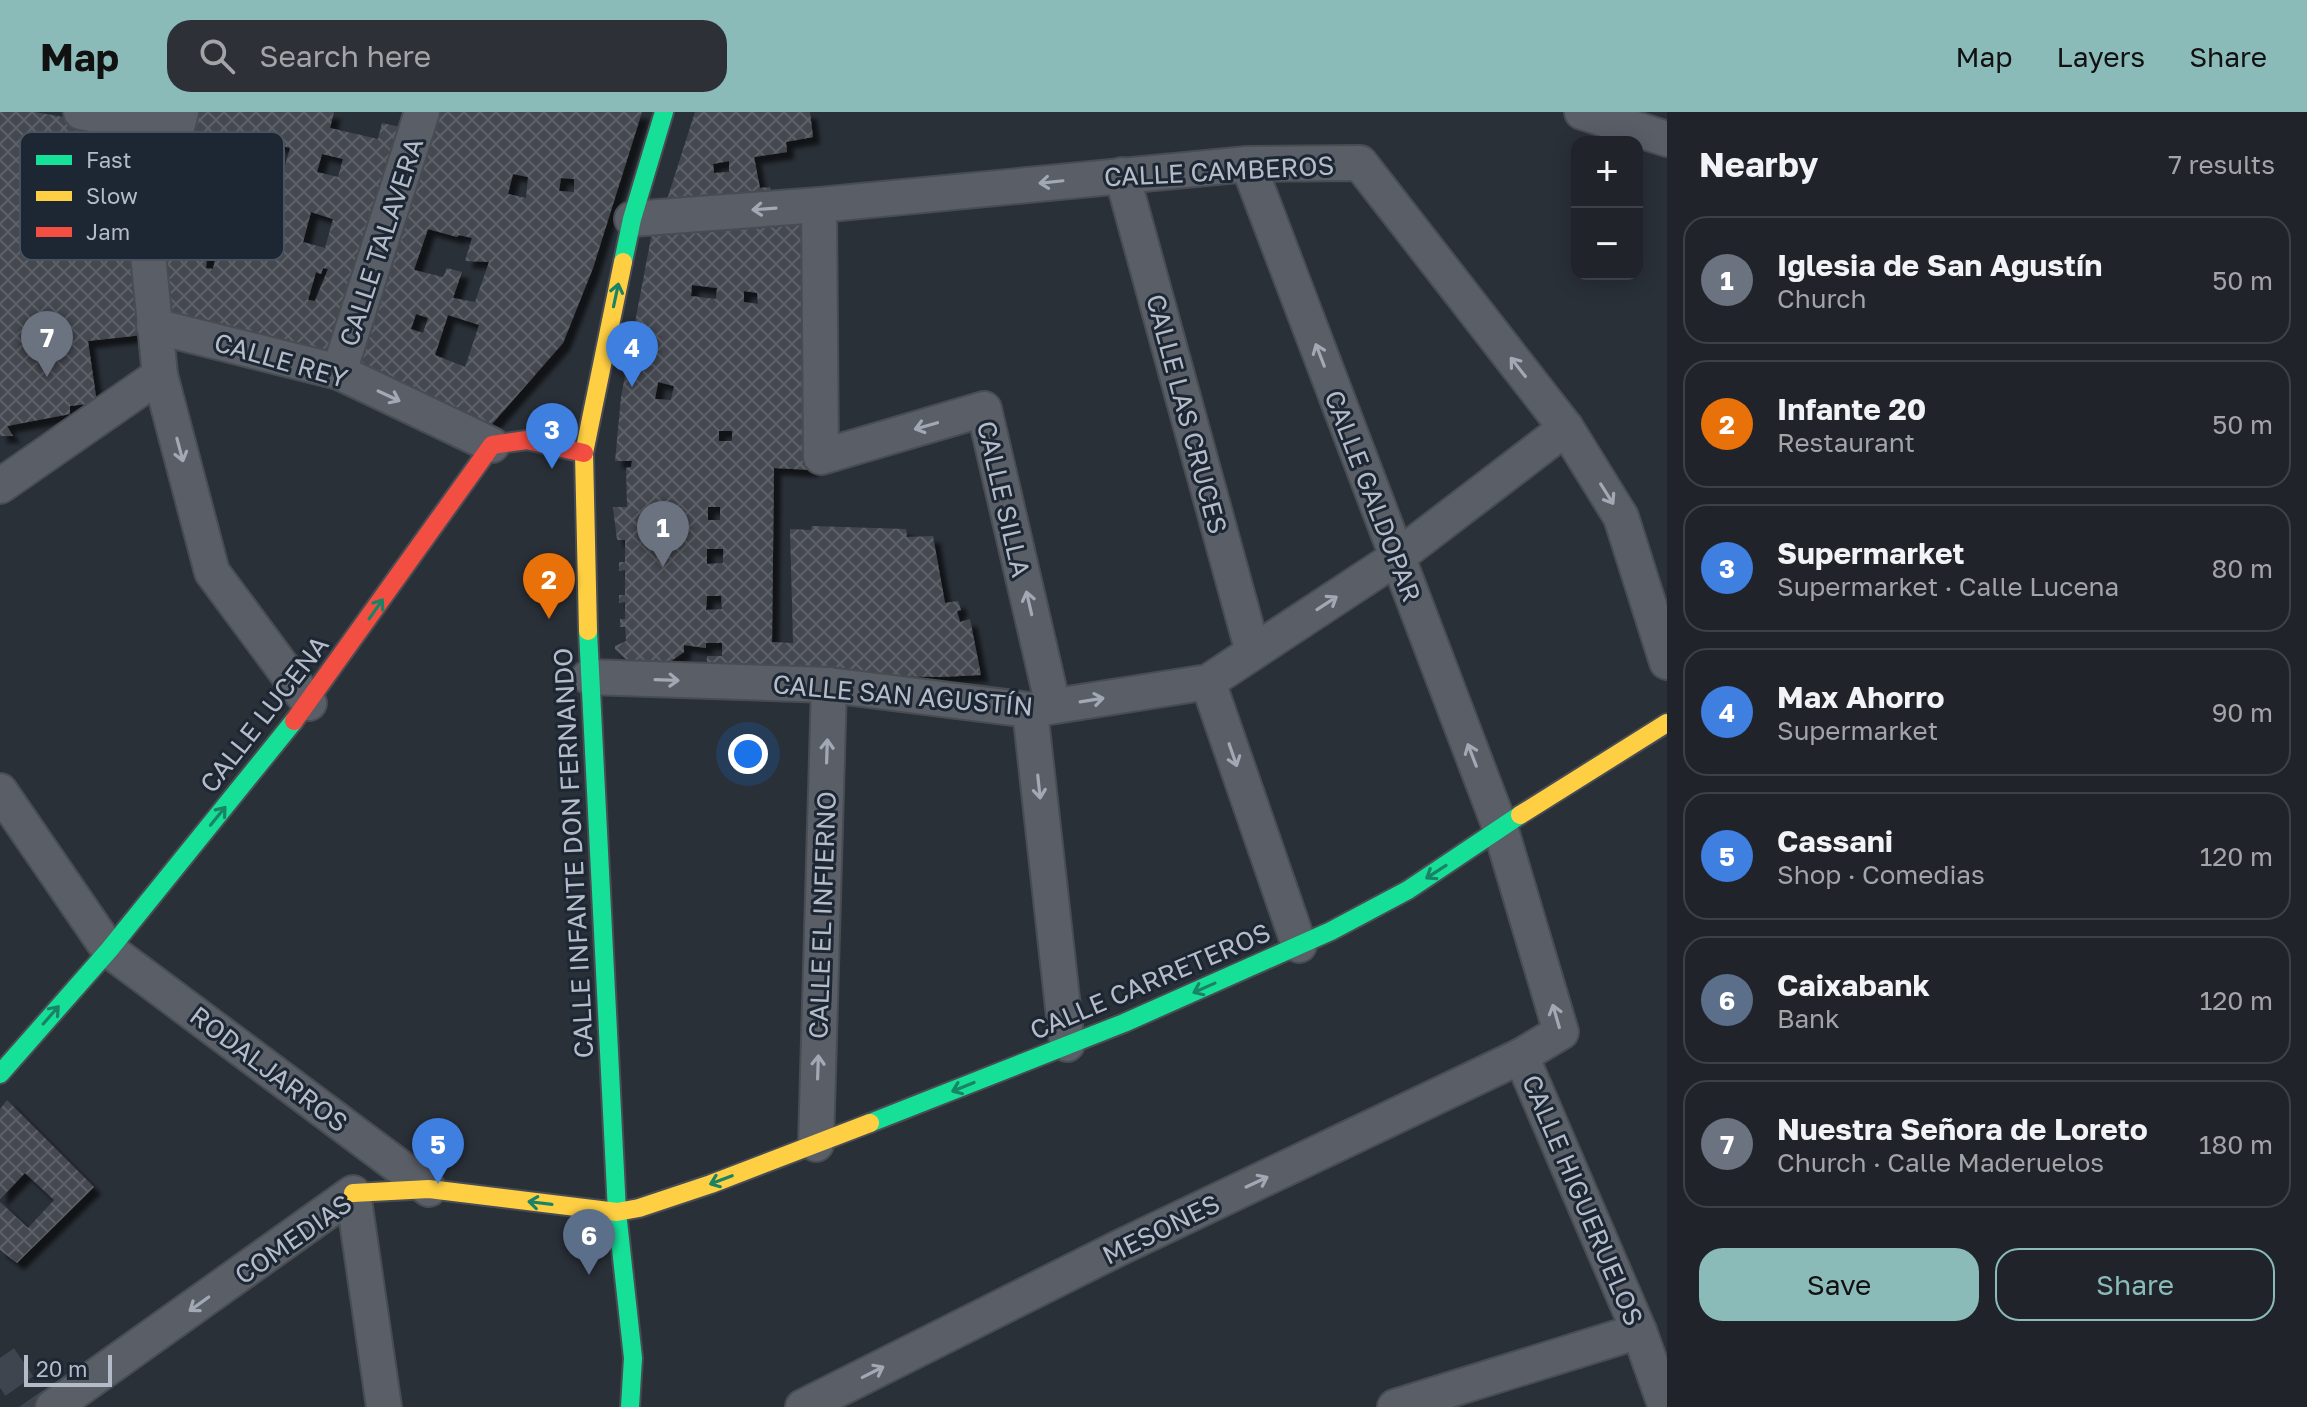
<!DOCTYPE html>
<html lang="en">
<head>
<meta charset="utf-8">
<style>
	:root { --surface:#20242a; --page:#2d3036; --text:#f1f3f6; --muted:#a2a4a8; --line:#3d4147; --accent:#8bbbb9 }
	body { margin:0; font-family:"Golos Text",sans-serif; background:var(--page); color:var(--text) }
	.controls { position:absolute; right:24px; top:24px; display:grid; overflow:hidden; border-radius:16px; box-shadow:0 4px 20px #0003 }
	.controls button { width:72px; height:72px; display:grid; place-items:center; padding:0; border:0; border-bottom:2px solid var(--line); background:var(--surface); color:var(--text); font:40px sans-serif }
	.scale { position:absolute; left:24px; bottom:20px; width:88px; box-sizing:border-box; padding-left:8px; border:4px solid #b4bcc9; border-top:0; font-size:22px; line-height:28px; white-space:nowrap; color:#b4bcc9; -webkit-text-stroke:6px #1d2633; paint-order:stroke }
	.you { position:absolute; left:748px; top:642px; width:28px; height:28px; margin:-20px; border:6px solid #fff; border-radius:50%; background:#1a73e8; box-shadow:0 0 0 12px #1a73e833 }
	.badge { display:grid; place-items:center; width:52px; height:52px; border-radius:50%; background:var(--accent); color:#fff; font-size:26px; font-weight:700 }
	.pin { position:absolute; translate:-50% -66px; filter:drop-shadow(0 2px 4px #0008) }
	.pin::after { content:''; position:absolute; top:42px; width:28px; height:24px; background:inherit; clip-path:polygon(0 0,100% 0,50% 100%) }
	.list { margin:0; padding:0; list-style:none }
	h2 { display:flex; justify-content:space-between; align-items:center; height:104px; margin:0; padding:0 32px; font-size:34px }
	h2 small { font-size:26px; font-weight:400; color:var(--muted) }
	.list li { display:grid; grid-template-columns:52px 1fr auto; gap:24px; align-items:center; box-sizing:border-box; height:128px; margin:0 16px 16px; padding:0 16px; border:2px solid var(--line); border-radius:24px }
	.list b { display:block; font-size:30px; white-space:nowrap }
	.list p { margin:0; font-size:26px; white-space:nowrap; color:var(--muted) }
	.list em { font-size:26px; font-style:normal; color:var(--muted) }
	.actions { display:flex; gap:16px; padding:24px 32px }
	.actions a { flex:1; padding:18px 0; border:2px solid var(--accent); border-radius:24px; text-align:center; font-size:28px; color:var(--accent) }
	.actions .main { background:var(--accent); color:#111 }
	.icon { flex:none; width:44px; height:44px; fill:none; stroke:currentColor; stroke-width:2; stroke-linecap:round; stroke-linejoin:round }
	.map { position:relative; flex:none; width:1667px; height:1295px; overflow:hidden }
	header { display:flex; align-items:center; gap:48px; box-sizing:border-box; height:112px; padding:0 40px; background:var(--accent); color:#111 }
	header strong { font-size:38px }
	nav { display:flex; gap:44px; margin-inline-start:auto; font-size:28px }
	.search { width:560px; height:72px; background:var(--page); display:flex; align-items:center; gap:20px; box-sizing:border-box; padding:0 28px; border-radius:24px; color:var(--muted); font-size:30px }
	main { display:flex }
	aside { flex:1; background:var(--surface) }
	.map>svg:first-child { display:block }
	.building { fill:url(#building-cross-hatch); fill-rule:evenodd; filter:url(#shadow) }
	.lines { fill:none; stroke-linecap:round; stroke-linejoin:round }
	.street-tunnel { stroke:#3f454e; stroke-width:34; stroke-dasharray:34 17; stroke-linecap:butt }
	.street-casing { stroke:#484c53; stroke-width:38 }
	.fast-casing { stroke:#484c53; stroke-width:22 }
	.slow-casing { stroke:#484c53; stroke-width:22 }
	.jam-casing { stroke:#484c53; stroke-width:22 }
	.street { stroke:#5a5e66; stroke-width:34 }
	.fast { stroke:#16e098; stroke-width:18 }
	.slow { stroke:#ffcf43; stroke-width:18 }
	.jam { stroke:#f24e42; stroke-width:18 }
	.oneway { stroke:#a2a9b5 }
	.oneway2 { stroke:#1a8366 }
	.labels { text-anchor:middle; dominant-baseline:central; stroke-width:6; stroke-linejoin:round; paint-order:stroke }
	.street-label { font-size:26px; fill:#b4bcc9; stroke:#1d2633 }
	.key { fill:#1d2633; stroke:#4a5360; stroke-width:2 }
	.key-label { font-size:22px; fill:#b4bcc9 }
</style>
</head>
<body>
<header>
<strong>Map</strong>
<div class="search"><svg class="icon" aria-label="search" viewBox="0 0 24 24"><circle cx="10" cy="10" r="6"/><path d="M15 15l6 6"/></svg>Search here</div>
<nav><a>Map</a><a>Layers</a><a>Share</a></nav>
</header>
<main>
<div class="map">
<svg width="1667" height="1295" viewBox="0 0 1667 1295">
	<defs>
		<pattern id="building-cross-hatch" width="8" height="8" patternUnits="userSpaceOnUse" patternTransform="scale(2)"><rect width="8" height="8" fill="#444950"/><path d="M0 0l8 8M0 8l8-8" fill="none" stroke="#5d6168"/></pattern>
		<filter id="shadow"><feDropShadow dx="7" dy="7" stdDeviation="2" flood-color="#0009"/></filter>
	</defs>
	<rect width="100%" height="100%" fill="#2a3038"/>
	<g class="building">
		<path d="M0 0H35L160 22 139 95 136 96 143 223 88 229 97 291 70 294V302L7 314 13 324H0ZM42 36 60 39 57 66 51 67ZM83 54H95L93 67 99 68 98 80 85 81Z"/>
		<path d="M197 0H334L330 16 378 27 382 11 405 16 331 247 165 205V113ZM258 28 290 36 267 120 242 114 245 100 239 97 250 58 239 55 244 37 255 40ZM322 42 343 47 338 65 317 60ZM217 75 228 78 224 91 213 86ZM210 93 224 97 220 111 205 109ZM311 100 333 107 325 136 303 130ZM217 124 231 127 230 132H226V136L216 134ZM261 136 269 138 266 149 259 147ZM207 146 215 149 213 157 206 156ZM323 156 328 157 315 189 308 188 316 160 321 162Z"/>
		<path d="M434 0H642L593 156 563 231 492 312 479 309 355 254ZM513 62 528 65 526 86 508 82ZM561 66 574 67V80L559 79ZM428 117 457 125 459 123 472 126 465 149 489 150 475 190 453 186 462 160 447 156 443 165 414 158ZM416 202 428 206 423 221 411 217ZM448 203 479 213 465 255 435 243Z"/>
		<path d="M695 0H810L813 25 786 30 787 40 754 45 760 76 770 75 773 93 664 97ZM729 49V60L714 61 713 52Z"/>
		<path d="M813 112 811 358 774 356 772 530 793 531 790 417 811 418 812 414 906 417 907 425 933 424 945 491 958 489 961 498 957 499 960 510 970 507 981 563 940 565 706 561 707 544H722V531H706V536L684 533V540L664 554 632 553 615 537V534L626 529 625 515H620V507H625V490L619 491V483H625V458L619 459V450H625V428H617L613 395H627L626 356 631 355 632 349H615L621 285 653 115ZM692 173 717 176 716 187 691 184ZM744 179 757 181 758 192 744 190ZM658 270 674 274 671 288 655 287ZM719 319H732V329H719ZM708 395H720V408H708ZM707 437H723V451L707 452ZM707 484H721L722 497 706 498Z"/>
		<path d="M7 988 94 1075 17 1151 0 1138V1090L28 1116 54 1088 25 1061 0 1087V997Z"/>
	</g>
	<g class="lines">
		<path class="street-tunnel" d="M0 1246 34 1295"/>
		<g class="street-casing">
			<g id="street">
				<path d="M81 0 175 18"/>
				<path d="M181 0 147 133 160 263 212 460 309 591"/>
				<path d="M1582 0 1667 27"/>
				<path d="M1248 52 1500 715 1561 920 1521 944 1639 1219 1666 1295"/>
				<path d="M1122 63 1253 540"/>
				<path d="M819 93 821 345 984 297 1053 594"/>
				<path d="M632 107 819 93 1248 52 1360 51 1566 316 1621 405 1667 550"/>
				<path d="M154 214 339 260 492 333"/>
				<path d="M339 260 422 0"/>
				<path d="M0 374 160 263"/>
				<path d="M589 565 829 573 1030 598 1208 570 1396 446 1566 316"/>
				<path d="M1208 570 1299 833"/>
				<path d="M1030 598 1067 932"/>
				<path d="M0 679 109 838 429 1077"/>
				<path d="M816 1032 829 573"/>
				<path d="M53 1295 353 1081 384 1295"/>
				<path d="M803 1295 1119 1136 1521 944"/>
				<path d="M1395 1295 1639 1219"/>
			</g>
		</g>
		<g class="fast-casing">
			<g id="fast">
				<path d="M623 150 632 107 664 0"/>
				<path d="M588 519 617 1100 633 1246 630 1295"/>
				<path d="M0 962 109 838 294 609"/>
				<path d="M870 1011 1124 911 1331 819 1408 778 1520 703"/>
			</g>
		</g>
		<g class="slow-casing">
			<g id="slow">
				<path d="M588 519 584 341 623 150"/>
				<path d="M1520 703 1667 611"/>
				<path d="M353 1081 429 1077 617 1100 639 1096 711 1072 870 1011"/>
			</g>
		</g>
		<g class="jam-casing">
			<path id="jam" d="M294 609 492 333 527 328 584 341"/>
		</g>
		<use href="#street" class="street"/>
		<use href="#fast" class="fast"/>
		<use href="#slow" class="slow"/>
		<use href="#jam" class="jam"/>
	</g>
	<defs><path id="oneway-shaft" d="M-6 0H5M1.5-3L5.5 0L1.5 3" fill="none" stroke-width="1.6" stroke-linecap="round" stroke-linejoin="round" transform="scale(2)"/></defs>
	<g class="oneway">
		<use href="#oneway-shaft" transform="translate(1051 70) rotate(174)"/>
		<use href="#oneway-shaft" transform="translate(764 97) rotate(176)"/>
		<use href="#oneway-shaft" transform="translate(1320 243) rotate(-111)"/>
		<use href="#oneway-shaft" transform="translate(1518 255) rotate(-128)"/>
		<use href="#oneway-shaft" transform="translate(389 284) rotate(25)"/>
		<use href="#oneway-shaft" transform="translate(926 314) rotate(164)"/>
		<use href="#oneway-shaft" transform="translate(180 338) rotate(75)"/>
		<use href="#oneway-shaft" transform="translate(1607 382) rotate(58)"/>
		<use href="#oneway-shaft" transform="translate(1029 491) rotate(-103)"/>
		<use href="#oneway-shaft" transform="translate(1327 491) rotate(-33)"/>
		<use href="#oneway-shaft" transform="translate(667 568) rotate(2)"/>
		<use href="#oneway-shaft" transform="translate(1092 588) rotate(-9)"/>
		<use href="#oneway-shaft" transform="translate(827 639) rotate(-88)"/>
		<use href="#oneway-shaft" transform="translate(1233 643) rotate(71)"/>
		<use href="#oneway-shaft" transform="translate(1472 643) rotate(-111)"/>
		<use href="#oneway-shaft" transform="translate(1039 675) rotate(84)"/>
		<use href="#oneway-shaft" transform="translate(1556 904) rotate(-106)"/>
		<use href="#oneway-shaft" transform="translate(818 955) rotate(-88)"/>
		<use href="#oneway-shaft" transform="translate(1257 1070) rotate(-25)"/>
		<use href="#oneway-shaft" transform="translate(199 1192) rotate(144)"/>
		<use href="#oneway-shaft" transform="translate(873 1260) rotate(-27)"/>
	</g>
	<g class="oneway2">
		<use href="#oneway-shaft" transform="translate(616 183) rotate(-78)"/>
		<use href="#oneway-shaft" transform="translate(376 497) rotate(-55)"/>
		<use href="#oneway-shaft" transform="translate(218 704) rotate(-51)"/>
		<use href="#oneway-shaft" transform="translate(1436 760) rotate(147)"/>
		<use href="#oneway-shaft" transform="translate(1204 876) rotate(156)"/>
		<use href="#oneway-shaft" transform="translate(51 903) rotate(-49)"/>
		<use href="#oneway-shaft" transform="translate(963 975) rotate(158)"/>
		<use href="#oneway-shaft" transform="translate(721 1068) rotate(159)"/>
		<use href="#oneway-shaft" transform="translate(540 1091) rotate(-173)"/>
	</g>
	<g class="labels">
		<g class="street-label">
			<text transform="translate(1219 59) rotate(-3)">CALLE CAMBEROS</text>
			<text transform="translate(381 130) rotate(-72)">CALLE TALAVERA</text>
			<text transform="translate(281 248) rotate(16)">CALLE REY</text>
			<text transform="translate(1187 302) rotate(75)">CALLE LAS CRUCES</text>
			<text transform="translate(1373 384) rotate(69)">CALLE GALDOPAR</text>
			<text transform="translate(1004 387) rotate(77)">CALLE SILLA</text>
			<text transform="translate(903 583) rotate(5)">CALLE SAN AGUSTÍN</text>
			<text transform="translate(264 602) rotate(-52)">CALLE LUCENA</text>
			<text transform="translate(573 741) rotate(-93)">CALLE INFANTE DON FERNANDO</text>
			<text transform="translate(822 803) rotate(-88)">CALLE EL INFIERNO</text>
			<text transform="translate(1150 869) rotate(-23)">CALLE CARRETEROS</text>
			<text transform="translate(269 957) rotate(37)">RODALJARROS</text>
			<text transform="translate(1583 1088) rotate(67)">CALLE HIGUERUELOS</text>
			<text transform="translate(1161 1117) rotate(-26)">MESONES</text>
			<text transform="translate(293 1127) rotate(-35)">COMEDIAS</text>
		</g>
	</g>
	<rect x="20" y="20" width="264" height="128" rx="12" class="key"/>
	<rect x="36" y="43" width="36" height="10" fill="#16e098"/>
	<rect x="36" y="79" width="36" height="10" fill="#ffcf43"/>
	<rect x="36" y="115" width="36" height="10" fill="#f24e42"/>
	<g class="key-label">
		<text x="86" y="56">Fast</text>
		<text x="86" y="92">Slow</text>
		<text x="86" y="128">Jam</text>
	</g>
</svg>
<div class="controls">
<button>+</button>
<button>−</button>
</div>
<div class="scale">20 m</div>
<div class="you"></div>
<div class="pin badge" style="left:663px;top:455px;background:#6b7280">1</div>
<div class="pin badge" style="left:549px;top:507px;background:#e8710a">2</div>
<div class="pin badge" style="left:552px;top:357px;background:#3f7fe0">3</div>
<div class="pin badge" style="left:632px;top:275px;background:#3f7fe0">4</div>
<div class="pin badge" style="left:438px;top:1072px;background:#3f7fe0">5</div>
<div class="pin badge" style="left:589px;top:1163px;background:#5c6f8a">6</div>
<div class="pin badge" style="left:47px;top:265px;background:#6b7280">7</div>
</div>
<aside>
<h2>Nearby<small>7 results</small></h2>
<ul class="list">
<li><span class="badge" style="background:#6b7280">1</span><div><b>Iglesia de San Agustín</b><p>Church</p></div><em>50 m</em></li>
<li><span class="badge" style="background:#e8710a">2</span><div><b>Infante 20</b><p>Restaurant</p></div><em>50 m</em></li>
<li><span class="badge" style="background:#3f7fe0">3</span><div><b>Supermarket</b><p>Supermarket · Calle Lucena</p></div><em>80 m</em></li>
<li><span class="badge" style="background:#3f7fe0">4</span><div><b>Max Ahorro</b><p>Supermarket</p></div><em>90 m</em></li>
<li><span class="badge" style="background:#3f7fe0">5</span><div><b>Cassani</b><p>Shop · Comedias</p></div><em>120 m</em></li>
<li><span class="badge" style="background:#5c6f8a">6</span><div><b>Caixabank</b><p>Bank</p></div><em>120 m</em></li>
<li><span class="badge" style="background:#6b7280">7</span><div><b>Nuestra Señora de Loreto</b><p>Church · Calle Maderuelos</p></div><em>180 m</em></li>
</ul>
<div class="actions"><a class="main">Save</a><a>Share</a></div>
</aside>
</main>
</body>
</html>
